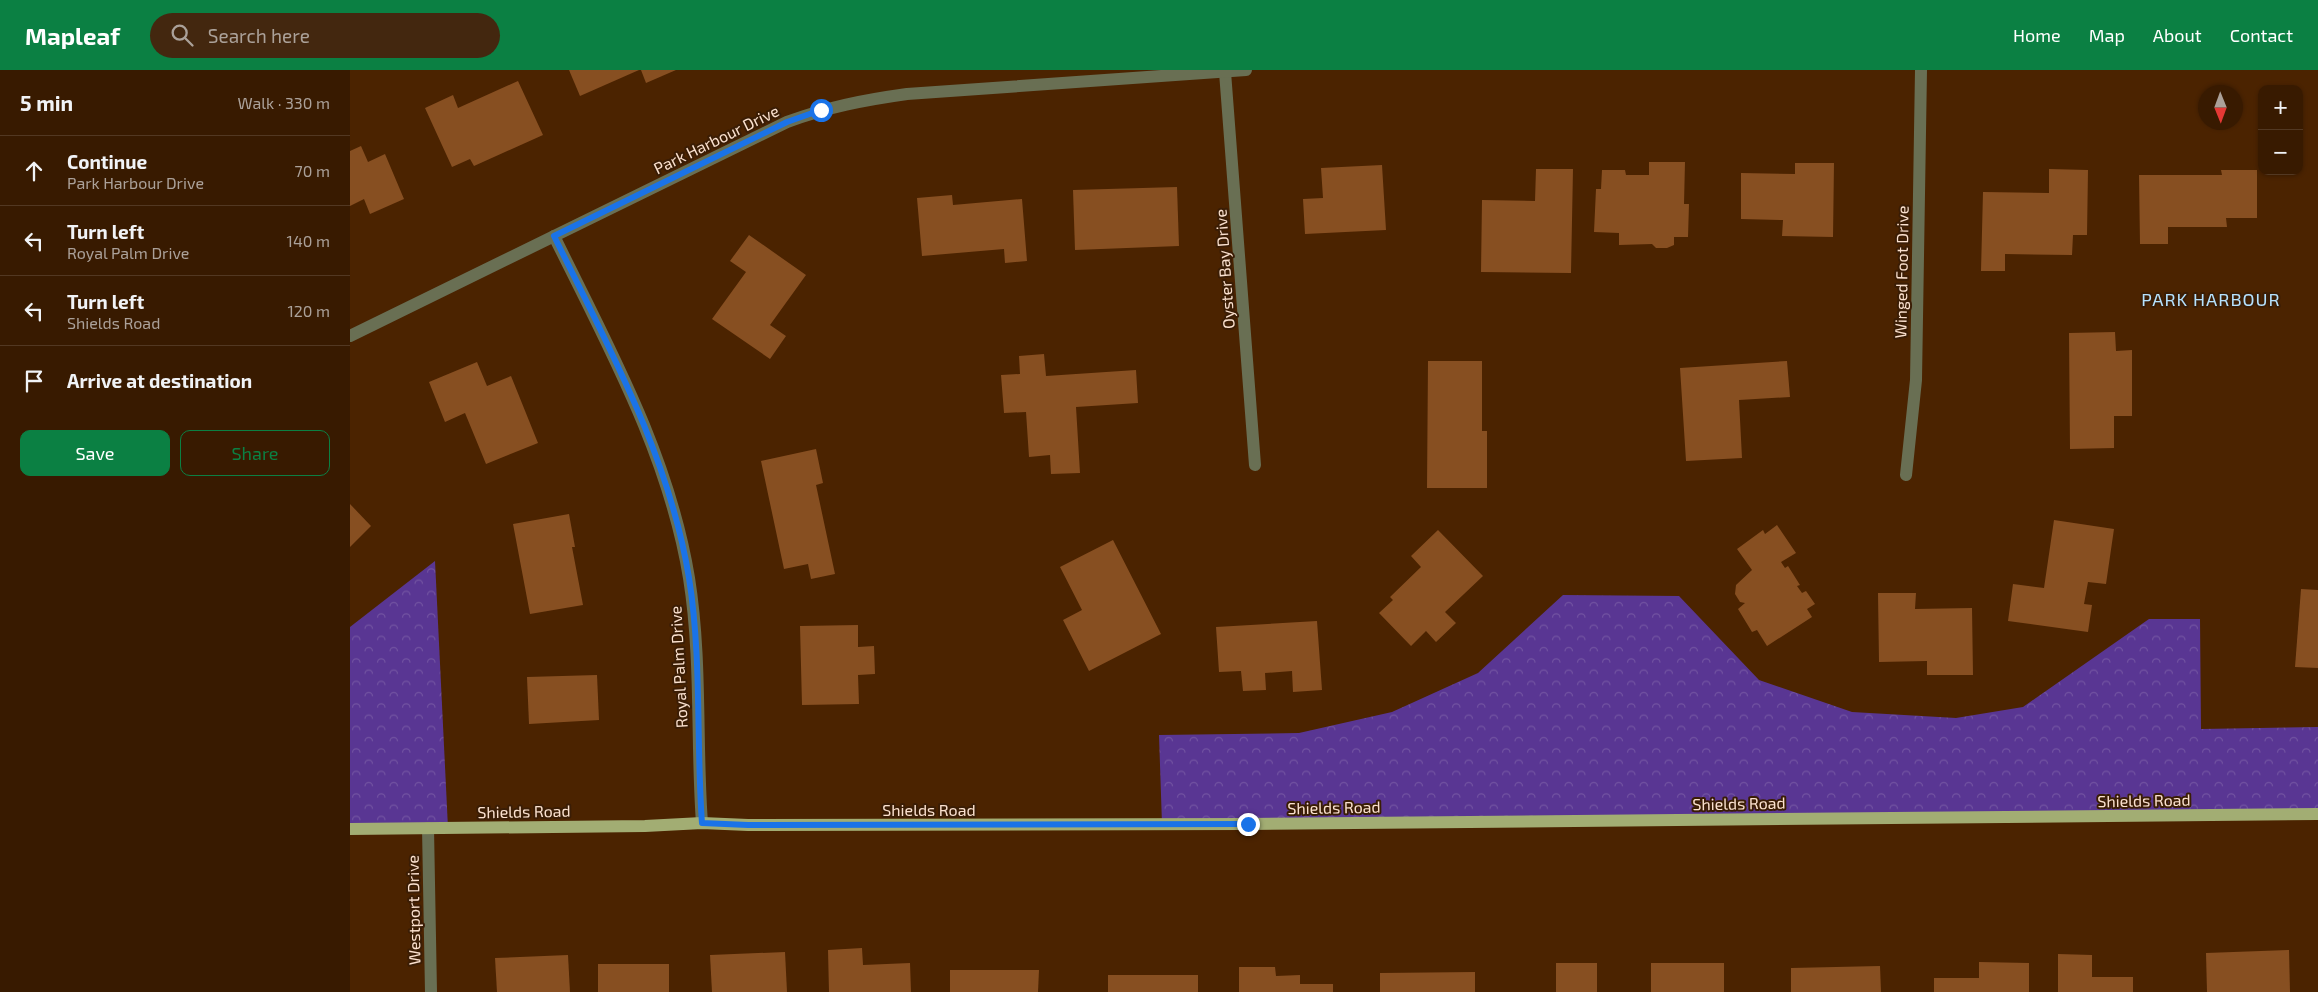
<!DOCTYPE html>
<html lang="en">
<head>
<meta charset="utf-8">
<style>
	:root { --surface:#381a00; --page:#43270f; --text:#f1f3f6; --muted:#aba199; --line:#523822; --accent:#0b8043 }
	body { margin:0; font-family:"Exo 2",sans-serif; background:var(--page); color:var(--text) }
	.controls { position:absolute; right:15px; top:15px; display:grid; overflow:hidden; border-radius:10px; box-shadow:0 1px 4px #0004 }
	.controls button { width:45px; height:45px; display:grid; place-items:center; padding:0; border:0; border-bottom:1px solid var(--line); background:var(--surface); color:var(--text); font:25px sans-serif }
	.compass { position:absolute; left:1848px; top:15px; width:45px; height:45px; border-radius:50%; background:var(--surface); box-shadow:0 1px 4px #0004; rotate:179deg }
	.stop { position:absolute; width:15px; height:15px; margin:-11px; border:4px solid #1a73e8; border-radius:50%; background:#fff }
	.stop.end { background:#1a73e8; border-color:#fff; box-shadow:0 1px 5px #0008 }
	.list { margin:0; padding:0; list-style:none }
	h2 { display:flex; justify-content:space-between; align-items:center; height:65px; margin:0; padding:0 20px; font-size:21px }
	h2 small { font-size:16px; font-weight:400; color:var(--muted) }
	.list li { display:grid; grid-template-columns:32px 1fr auto; gap:15px; align-items:center; box-sizing:border-box; height:70px; padding:0 20px; border-top:1px solid var(--line) }
	.list b { display:block; font-size:19px; white-space:nowrap }
	.list p { margin:0; font-size:16px; white-space:nowrap; color:var(--muted) }
	.list em { font-size:16px; font-style:normal; color:var(--muted) }
	.actions { display:flex; gap:10px; padding:15px 20px }
	.actions a { flex:1; padding:11px 0; border:1px solid var(--accent); border-radius:10px; text-align:center; font-size:18px; color:var(--accent) }
	.actions .main { background:var(--accent); color:#fff }
	.icon { flex:none; width:28px; height:28px; fill:none; stroke:currentColor; stroke-width:2; stroke-linecap:round; stroke-linejoin:round }
	.map { position:relative; flex:none; width:1968px; height:922px; overflow:hidden }
	header { display:flex; align-items:center; gap:30px; box-sizing:border-box; height:70px; padding:0 25px; background:var(--accent); color:#fff }
	header strong { font-size:24px }
	nav { display:flex; gap:28px; margin-inline-start:auto; font-size:18px }
	.search { width:350px; height:45px; background:var(--page); display:flex; align-items:center; gap:12px; box-sizing:border-box; padding:0 18px; border-radius:28px; color:var(--muted); font-size:19px }
	main { display:flex }
	aside { flex:1; background:var(--surface) }
	.map>svg:first-child { display:block }
	.forest { fill:url(#forest-crowns) }
	.building { fill:#874f21 }
	.lines { fill:none; stroke-linecap:round; stroke-linejoin:round }
	.minor { stroke:#696f53; stroke-width:12 }
	.major { stroke:#a2ad73; stroke-width:12 }
	.route { stroke:#1a73e8; stroke-width:6 }
	.labels { text-anchor:middle; dominant-baseline:central; stroke-width:4; stroke-linejoin:round; paint-order:stroke }
	.street-label { font-size:16px; fill:#fbe1cf; stroke:#3a1d05 }
	.neighbourhood-label { font-size:18px; letter-spacing:1px; fill:#b6e2fe; stroke:#3a1d05 }
</style>
</head>
<body>
<header>
<strong>Mapleaf</strong>
<div class="search"><svg class="icon" aria-label="search" viewBox="0 0 24 24"><circle cx="10" cy="10" r="6"/><path d="M15 15l6 6"/></svg>Search here</div>
<nav><a>Home</a><a>Map</a><a>About</a><a>Contact</a></nav>
</header>
<main>
<aside>
<h2>5 min<small>Walk · 330 m</small></h2>
<ul class="list">
<li><svg class="icon" aria-label="ahead" viewBox="0 0 24 24"><path d="M12 20V5M6 11l6-6 6 6"/></svg><div><b>Continue</b><p>Park Harbour Drive</p></div><em>70 m</em></li>
<li><svg class="icon" aria-label="left" viewBox="0 0 24 24"><path d="M17 20v-9H6M10 6l-5 5 5 5"/></svg><div><b>Turn left</b><p>Royal Palm Drive</p></div><em>140 m</em></li>
<li><svg class="icon" aria-label="left" viewBox="0 0 24 24"><path d="M17 20v-9H6M10 6l-5 5 5 5"/></svg><div><b>Turn left</b><p>Shields Road</p></div><em>120 m</em></li>
<li><svg class="icon" aria-label="arrive" viewBox="0 0 24 24"><path d="M6 21V4h12l-3 4 3 4H6"/></svg><div><b>Arrive at destination</b></div></li>
</ul>
<div class="actions"><a class="main">Save</a><a>Share</a></div>
</aside>
<div class="map">
<svg width="1968" height="922" viewBox="0 0 1968 922">
	<defs>
		<pattern id="forest-crowns" width="20" height="18" patternUnits="userSpaceOnUse" patternTransform="scale(1.25)"><rect width="20" height="18" fill="#593693"/><path d="M2 6a3 3 0 1 1 6 0M12 15a3 3 0 1 1 6 0" fill="none" stroke="#7253a1"/></pattern>
	</defs>
	<rect width="100%" height="100%" fill="#4b2300"/>
	<g class="forest">
		<path d="M85 491 98 758 0 759V557Z"/>
		<path d="M1213 525 1329 526 1409 610 1502 642 1606 648 1673 637 1799 549H1850L1851 659 1968 657V744L812 754 809 665 949 663 1042 642 1128 603Z"/>
	</g>
	<g class="building">
		<path d="M219 0H289L230 26Z"/>
		<path d="M291 0H326L296 13Z"/>
		<path d="M168 11 193 65 124 96 120 89 102 97 75 38 103 25 108 38Z"/>
		<path d="M11 76 18 92 35 84 54 129 20 144 14 129 0 136V81Z"/>
		<path d="M1299 92H1335L1334 134H1339L1338 167H1324V175L1317 178H1306L1302 174 1269 175V163L1244 162 1246 119H1251L1252 100H1275L1276 105H1299Z"/>
		<path d="M1445 93H1484L1483 167 1432 166 1433 150 1391 149V103L1445 104Z"/>
		<path d="M1032 95 1036 160 955 164 953 129 973 128 971 98Z"/>
		<path d="M1186 99H1223L1221 203 1131 202 1132 130 1185 131Z"/>
		<path d="M1699 99 1738 100 1737 165H1723L1722 185 1655 184V201H1631L1633 122 1699 123Z"/>
		<path d="M1871 100H1907V148H1876L1877 157H1818V174H1790L1789 105H1872Z"/>
		<path d="M827 117 829 176 725 180 723 120Z"/>
		<path d="M602 125 603 135 672 129 677 191 655 193 654 179 572 186 567 128Z"/>
		<path d="M399 165 456 205 420 255 436 266 420 289 362 249 396 202 380 191Z"/>
		<path d="M1765 262 1766 281 1782 280V346H1764V378L1720 379 1719 263Z"/>
		<path d="M694 284 696 306 786 300 788 333 726 337 730 403 701 404 700 385 679 387 676 342 654 343 651 305 670 304 669 286Z"/>
		<path d="M1078 291H1132V361H1137V418H1077Z"/>
		<path d="M1437 291 1440 327 1389 330 1392 388 1336 391 1330 298Z"/>
		<path d="M127 292 137 316 161 306 188 373 136 394 115 343 95 352 79 312Z"/>
		<path d="M466 379 473 413 466 415 485 504 461 509 458 494 434 499 411 391Z"/>
		<path d="M0 434 21 456 0 477Z"/>
		<path d="M219 444 225 477H222L233 535 180 544 163 454Z"/>
		<path d="M1704 450 1764 459 1756 514 1738 512 1734 534 1742 535 1738 562 1658 551 1663 514 1694 518Z"/>
		<path d="M1427 455 1446 483 1431 492 1435 498 1438 496 1450 515 1447 516 1452 523 1456 521 1465 534 1457 539 1462 547 1417 576 1407 560 1402 562 1388 539 1395 533 1390 532 1385 524 1386 515 1402 500 1387 479 1413 460 1415 464Z"/>
		<path d="M1088 460 1133 506 1095 542 1106 553 1086 572 1076 561 1061 576 1029 543 1043 530 1040 527 1071 497 1061 486Z"/>
		<path d="M763 470 811 564 739 601 713 550 732 540 710 497Z"/>
		<path d="M1951 519 1968 520V598L1945 597Z"/>
		<path d="M1528 523H1566L1565 539 1622 538 1623 605H1577V591L1529 592Z"/>
		<path d="M967 551 972 620 943 622 942 601 915 603 916 620 893 621 891 601 869 602 866 557Z"/>
		<path d="M508 555V577L524 576 525 604 508 605 509 634 452 635 450 556Z"/>
		<path d="M247 605 249 650 179 654 177 607Z"/>
		<path d="M512 878 513 895 560 893 561 922H479L478 880Z"/>
		<path d="M1939 880 1940 922H1857L1856 883Z"/>
		<path d="M435 882 437 922H362L360 885Z"/>
		<path d="M1708 884 1742 885V907H1783V922H1708Z"/>
		<path d="M218 885 220 922H147L145 888Z"/>
		<path d="M1629 892 1679 893V922H1584V908H1629Z"/>
		<rect x="1206" y="893" width="41" height="29"/>
		<rect x="1301" y="893" width="73" height="29"/>
		<rect x="248" y="894" width="71" height="28"/>
		<path d="M1530 896 1531 922H1441V898Z"/>
		<path d="M889 897H925L926 906 950 905V914H983V922H889Z"/>
		<path d="M600 900H689L688 922H600Z"/>
		<path d="M1125 902V922H1030V903Z"/>
		<rect x="758" y="905" width="90" height="17"/>
	</g>
	<g class="lines">
		<g class="minor">
			<path d="M875 2 905 395"/>
			<path d="M204 166C258 276 319 385 339 508 352 589 346 672 352 753"/>
			<path d="M0 266 437 52C478 37 514 30 557 24L896 0"/>
			<path d="M1556 405 1566 310 1571 0"/>
			<path d="M78 758 81 922"/>
		</g>
		<path class="major" d="M0 759 295 756 352 753 398 755 898 754 1968 744"/>
	</g>
	<g class="lines">
		<path class="route" d="M471 40 437 52 204 166C258 276 319 385 339 508 352 589 346 672 352 753L398 755 898 754"/>
	</g>
	<g class="labels">
		<g class="street-label">
			<text transform="translate(366 69) rotate(-26)">Park Harbour Drive</text>
			<text transform="translate(874 199) rotate(-94)">Oyster Bay Drive</text>
			<text transform="translate(1551 202) rotate(-89)">Winged Foot Drive</text>
			<text transform="translate(328 597) rotate(-93)">Royal Palm Drive</text>
			<text transform="translate(1794 730) rotate(-1)">Shields Road</text>
			<text transform="translate(1389 733) rotate(-1)">Shields Road</text>
			<text transform="translate(984 737) rotate(-1)">Shields Road</text>
			<text x="579" y="739">Shields Road</text>
			<text transform="translate(174 741) rotate(-1)">Shields Road</text>
			<text transform="translate(63 840) rotate(-91)">Westport Drive</text>
		</g>
		<g class="neighbourhood-label">
			<text x="1861" y="229">PARK HARBOUR</text>
		</g>
	</g>
</svg>
<div class="controls">
<button>+</button>
<button>−</button>
</div>
<svg class="compass" viewBox="-18 -18 36 36"><path d="M0-13l5 13h-10z" fill="#e53935"/><path d="M0 13l5-13h-10z" fill="#aba199"/></svg>
<div class="stop" style="left:471px;top:40px"></div>
<div class="stop end" style="left:898px;top:754px"></div>
</div>
</main>
</body>
</html>
